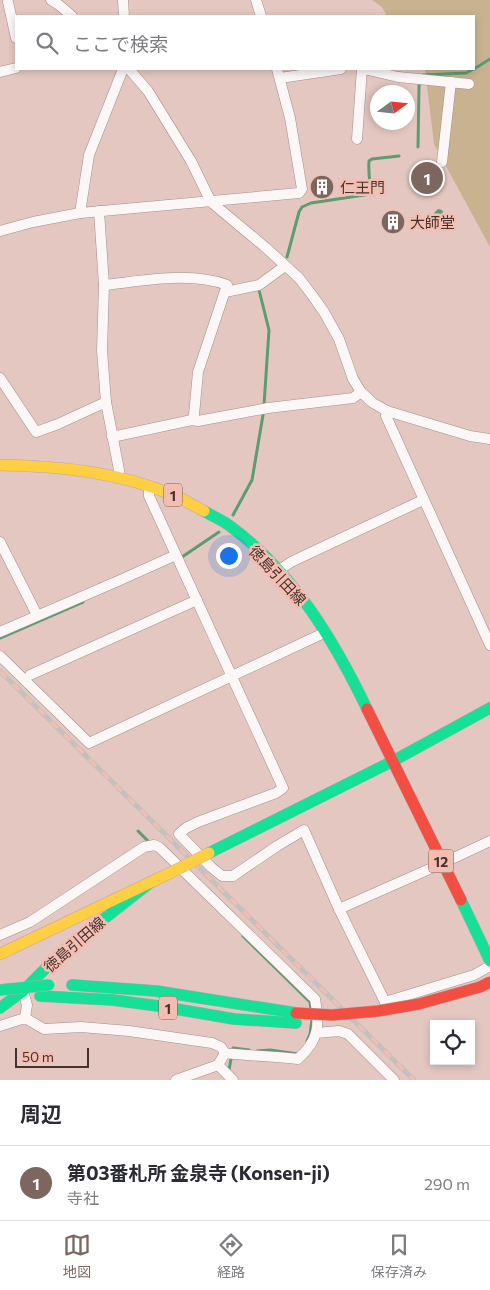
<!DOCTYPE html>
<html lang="ja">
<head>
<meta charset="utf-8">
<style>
	:root { --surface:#fff; --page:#f2f2f3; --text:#2b2b33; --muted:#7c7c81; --line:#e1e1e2; --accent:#7d6660 }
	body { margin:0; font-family:Commissioner,"Noto Sans JP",sans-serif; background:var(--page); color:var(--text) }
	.controls { position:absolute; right:15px; bottom:15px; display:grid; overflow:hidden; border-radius:0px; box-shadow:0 2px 8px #0003 }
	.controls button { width:45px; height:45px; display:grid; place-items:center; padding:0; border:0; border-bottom:1px solid var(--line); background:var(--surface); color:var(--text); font:25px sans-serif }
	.compass { position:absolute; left:370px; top:85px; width:45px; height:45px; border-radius:50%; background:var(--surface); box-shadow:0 2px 8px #0003; rotate:75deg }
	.scale { position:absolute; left:15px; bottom:12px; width:74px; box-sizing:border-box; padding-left:5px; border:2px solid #46312c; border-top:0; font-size:14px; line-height:18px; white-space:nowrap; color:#46312c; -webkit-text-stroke:4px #f3beb1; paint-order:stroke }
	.you { position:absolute; left:228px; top:555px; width:18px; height:18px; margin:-12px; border:4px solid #fff; border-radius:50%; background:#1a73e8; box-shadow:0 0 0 8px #1a73e833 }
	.badge { display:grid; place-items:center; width:32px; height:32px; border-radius:50%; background:var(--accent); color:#fff; font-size:16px; font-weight:700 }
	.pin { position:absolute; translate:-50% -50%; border:2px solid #fff; box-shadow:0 1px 5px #0006 }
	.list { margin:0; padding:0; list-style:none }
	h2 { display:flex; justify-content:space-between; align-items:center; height:65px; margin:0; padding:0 20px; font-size:21px }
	h2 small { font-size:16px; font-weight:400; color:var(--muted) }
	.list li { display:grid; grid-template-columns:32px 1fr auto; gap:15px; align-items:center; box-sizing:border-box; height:75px; padding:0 20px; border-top:1px solid var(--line) }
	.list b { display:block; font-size:19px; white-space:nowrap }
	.list p { margin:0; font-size:16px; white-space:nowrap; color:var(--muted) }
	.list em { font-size:16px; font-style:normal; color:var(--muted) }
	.icon { flex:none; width:28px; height:28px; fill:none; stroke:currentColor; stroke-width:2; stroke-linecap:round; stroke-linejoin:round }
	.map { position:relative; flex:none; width:490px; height:1080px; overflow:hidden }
	.search { position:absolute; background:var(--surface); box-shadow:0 2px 8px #0003; left:15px; right:15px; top:15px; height:55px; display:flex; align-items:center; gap:12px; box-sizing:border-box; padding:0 18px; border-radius:0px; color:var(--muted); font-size:19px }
	.sheet { height:140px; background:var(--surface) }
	nav { display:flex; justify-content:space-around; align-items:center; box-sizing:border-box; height:70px; border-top:1px solid var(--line); background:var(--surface); font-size:14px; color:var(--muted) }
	nav a { display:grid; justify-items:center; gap:2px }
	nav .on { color:var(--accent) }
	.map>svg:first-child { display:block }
	.green { fill:#c8b290 }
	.water { fill:#5c9c72 }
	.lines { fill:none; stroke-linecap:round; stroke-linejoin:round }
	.stream { stroke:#5c9c72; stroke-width:3 }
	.street-casing { stroke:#a48e8a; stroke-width:11 }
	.fast-casing { stroke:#bea8aa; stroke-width:12 }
	.slow-casing { stroke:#bea8aa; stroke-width:12 }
	.jam-casing { stroke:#bea8aa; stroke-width:12 }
	.street { stroke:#fbf7f6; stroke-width:10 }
	.fast { stroke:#16e098; stroke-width:11 }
	.slow { stroke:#ffcf43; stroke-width:11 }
	.jam { stroke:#f24e42; stroke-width:11 }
	.rail-casing { stroke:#c6bfbd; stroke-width:5 }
	.rail { stroke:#f3beb1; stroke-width:3; stroke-dasharray:9; stroke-linecap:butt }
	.fast-bridge-casing { stroke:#bea8aa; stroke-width:12; stroke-linecap:butt }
	.slow-bridge-casing { stroke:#bea8aa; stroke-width:12; stroke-linecap:butt }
	.jam-bridge-casing { stroke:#bea8aa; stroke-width:12; stroke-linecap:butt }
	.fast-bridge { stroke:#16e098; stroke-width:11 }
	.slow-bridge { stroke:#ffcf43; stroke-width:11 }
	.jam-bridge { stroke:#f24e42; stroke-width:11 }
	.labels { text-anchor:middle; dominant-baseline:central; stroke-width:5; stroke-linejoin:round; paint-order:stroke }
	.shield { fill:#f3beb1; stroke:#7a5b54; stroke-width:1 }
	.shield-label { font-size:14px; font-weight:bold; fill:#46312c }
	.poi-label { font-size:15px; fill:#46312c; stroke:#f3beb1; text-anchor:start }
	.street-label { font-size:15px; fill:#46312c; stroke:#f3beb1 }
</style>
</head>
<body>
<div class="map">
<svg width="490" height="1080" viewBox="0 0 490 1080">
	<rect width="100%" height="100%" fill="#e4c7c0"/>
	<path class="green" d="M372 0H490V247L434 144 425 69H474V16H387L382 7Z"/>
	<path class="water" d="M438 209 442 210 446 219 444 223 438 222 433 216 435 212Z"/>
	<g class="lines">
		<g class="stream">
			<path d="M474 69 490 59"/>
			<path d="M423 75 466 73 473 69"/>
			<path d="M418 147 419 86 421 80"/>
			<path d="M287 257 299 212 302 207 311 203 371 194C370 182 368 173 369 161L372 159 399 156"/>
			<path d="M259 290 269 330 264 405"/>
			<path d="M233 515 252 480 263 415"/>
			<path d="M182 557 219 532"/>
			<path d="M0 638 83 602"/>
			<path d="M138 831 150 843"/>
			<path d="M243 936 310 1002 311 1009"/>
			<path d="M307 1041 310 1034 312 1020"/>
			<path d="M257 1051 270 1050 298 1054"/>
			<path d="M229 1070 233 1048 249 1050"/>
		</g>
		<g class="street-casing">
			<g id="street">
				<path d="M51 0 59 5 72 16"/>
				<path d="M123 0 124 16"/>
				<path d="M256 0 261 16"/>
				<path d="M8 2 16 38"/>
				<path d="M129 69 148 91 191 161 211 202 265 247 299 278 312 295 324 312 339 339 353 379 361 392 373 403 387 411 470 436 490 439"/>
				<path d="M364 69 398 77 469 84"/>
				<path d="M0 72 16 68"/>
				<path d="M280 78 341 69"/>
				<path d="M357 139 362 69"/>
				<path d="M442 162 451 82"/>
				<path d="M99 211 104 285 102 351 106 402 119 470 118 478"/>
				<path d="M80 213 89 155 123 69"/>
				<path d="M0 231 33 222 80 213 299 193 302 189 290 118 277 69"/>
				<path d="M104 285C143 281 190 271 227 285L198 372 194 415 192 420"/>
				<path d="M225 292 259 285 285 266"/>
				<path d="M0 378 36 432 58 424 106 402"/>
				<path d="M387 411 386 416 490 645"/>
				<path d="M112 437 192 420 198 421 268 408 353 398 361 392"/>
				<path d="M149 487V496L283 788 276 793 198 822 186 828 179 834 211 867 222 876H233L277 846 304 830 339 909 385 1002 474 975 490 966"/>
				<path d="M0 542 37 615"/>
				<path d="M278 571 291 562 423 500"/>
				<path d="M0 632 118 581 176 555"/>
				<path d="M0 656 89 743 326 632"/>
				<path d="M30 675 197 600"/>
				<path d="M339 909 443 863 490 841"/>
				<path d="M0 935 30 922 144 847 154 845 159 847 315 999C320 1026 319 1040 298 1059 274 1056 250 1056 225 1053L221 1047 212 1043 129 1031 81 1027 44 1029 25 1018 0 1026"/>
				<path d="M23 991 27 1005 25 1018"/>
				<path d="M316 1033 339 1031 348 1034 394 1080"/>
				<path d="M218 1065 233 1080"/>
				<path d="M176 1080 218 1065 225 1053"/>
			</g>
		</g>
		<g class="fast-casing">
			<g id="fast">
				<path d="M204 511C212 516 222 520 230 526 293 572 334 640 367 709"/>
				<path d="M209 853 393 761 490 708"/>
				<path d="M461 900 490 961"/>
				<path d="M72 985 156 991 296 1013"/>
				<path d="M40 996 113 1000 158 1006 234 1019 296 1023"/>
				<path d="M0 1008 23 991 63 951 151 882"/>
			</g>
		</g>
		<g class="slow-casing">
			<g id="slow">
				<path d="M0 465C58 466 119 472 173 495 184 499 193 506 204 511"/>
				<path d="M0 954 172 872"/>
			</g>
		</g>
		<g class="jam-casing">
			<path id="jam" d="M367 709 461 900"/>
		</g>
		<use href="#street" class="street"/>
		<use href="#fast" class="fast"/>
		<use href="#slow" class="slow"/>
		<use href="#jam" class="jam"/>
		<g class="rail-casing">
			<path id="rail" d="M0 671 414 1080"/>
		</g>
		<use href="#rail" class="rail"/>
		<g class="fast-bridge-casing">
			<path id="fast-bridge" d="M0 990 49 985"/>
		</g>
		<g class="slow-bridge-casing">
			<path id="slow-bridge" d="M172 872 209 853"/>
		</g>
		<g class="jam-bridge-casing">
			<path id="jam-bridge" d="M296 1013 332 1015 378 1011 419 1004 480 987 490 982"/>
		</g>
		<use href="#fast-bridge" class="fast-bridge"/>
		<use href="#slow-bridge" class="slow-bridge"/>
		<use href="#jam-bridge" class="jam-bridge"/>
	</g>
	<defs>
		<g id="building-disc" transform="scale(1.25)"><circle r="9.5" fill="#7d6660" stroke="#f3beb1"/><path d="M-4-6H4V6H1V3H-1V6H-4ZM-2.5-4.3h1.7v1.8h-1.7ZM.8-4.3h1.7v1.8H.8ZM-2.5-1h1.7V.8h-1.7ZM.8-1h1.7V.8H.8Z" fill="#fff"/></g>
	</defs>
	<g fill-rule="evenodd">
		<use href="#building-disc" x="322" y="187"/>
		<use href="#building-disc" x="393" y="222"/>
	</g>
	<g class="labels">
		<g class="shield">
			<rect x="164" y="483.5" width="18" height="23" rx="4"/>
			<rect x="428.5" y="849.5" width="25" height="23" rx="4"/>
			<rect x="159" y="996.5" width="18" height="23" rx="4"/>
		</g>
		<g class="shield-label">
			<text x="173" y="495">1</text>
			<text x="441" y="861">12</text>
			<text x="168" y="1008">1</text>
		</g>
		<g class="poi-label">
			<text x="340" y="187">仁王門</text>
			<text x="410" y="222">大師堂</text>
		</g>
		<g class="street-label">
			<text transform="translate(278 575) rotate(47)">徳島引田線</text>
			<text transform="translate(74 944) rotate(-41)">徳島引田線</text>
		</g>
	</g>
</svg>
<div class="controls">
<button><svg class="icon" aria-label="locate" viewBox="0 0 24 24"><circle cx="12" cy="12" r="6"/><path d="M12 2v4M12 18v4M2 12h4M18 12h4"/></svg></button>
</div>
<svg class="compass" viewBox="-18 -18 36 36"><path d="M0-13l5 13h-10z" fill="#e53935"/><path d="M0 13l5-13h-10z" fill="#7c7c81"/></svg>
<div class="scale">50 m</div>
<div class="you"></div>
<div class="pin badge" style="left:427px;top:178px">1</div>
<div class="search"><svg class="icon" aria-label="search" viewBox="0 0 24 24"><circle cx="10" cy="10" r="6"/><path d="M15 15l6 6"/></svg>ここで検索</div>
</div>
<section class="sheet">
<h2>周辺<small></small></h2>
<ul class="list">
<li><span class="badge">1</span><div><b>第03番札所 金泉寺 (Konsen-ji)</b><p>寺社</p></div><em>290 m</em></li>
</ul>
</section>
<nav>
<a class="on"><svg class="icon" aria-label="map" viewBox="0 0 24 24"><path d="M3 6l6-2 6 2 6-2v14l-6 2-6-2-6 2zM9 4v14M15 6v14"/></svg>地図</a>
<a><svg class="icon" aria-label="directions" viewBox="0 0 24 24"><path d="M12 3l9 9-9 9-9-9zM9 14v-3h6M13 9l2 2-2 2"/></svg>経路</a>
<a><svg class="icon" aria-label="saved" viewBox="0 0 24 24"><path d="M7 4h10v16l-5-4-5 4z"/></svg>保存済み</a>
</nav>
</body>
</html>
